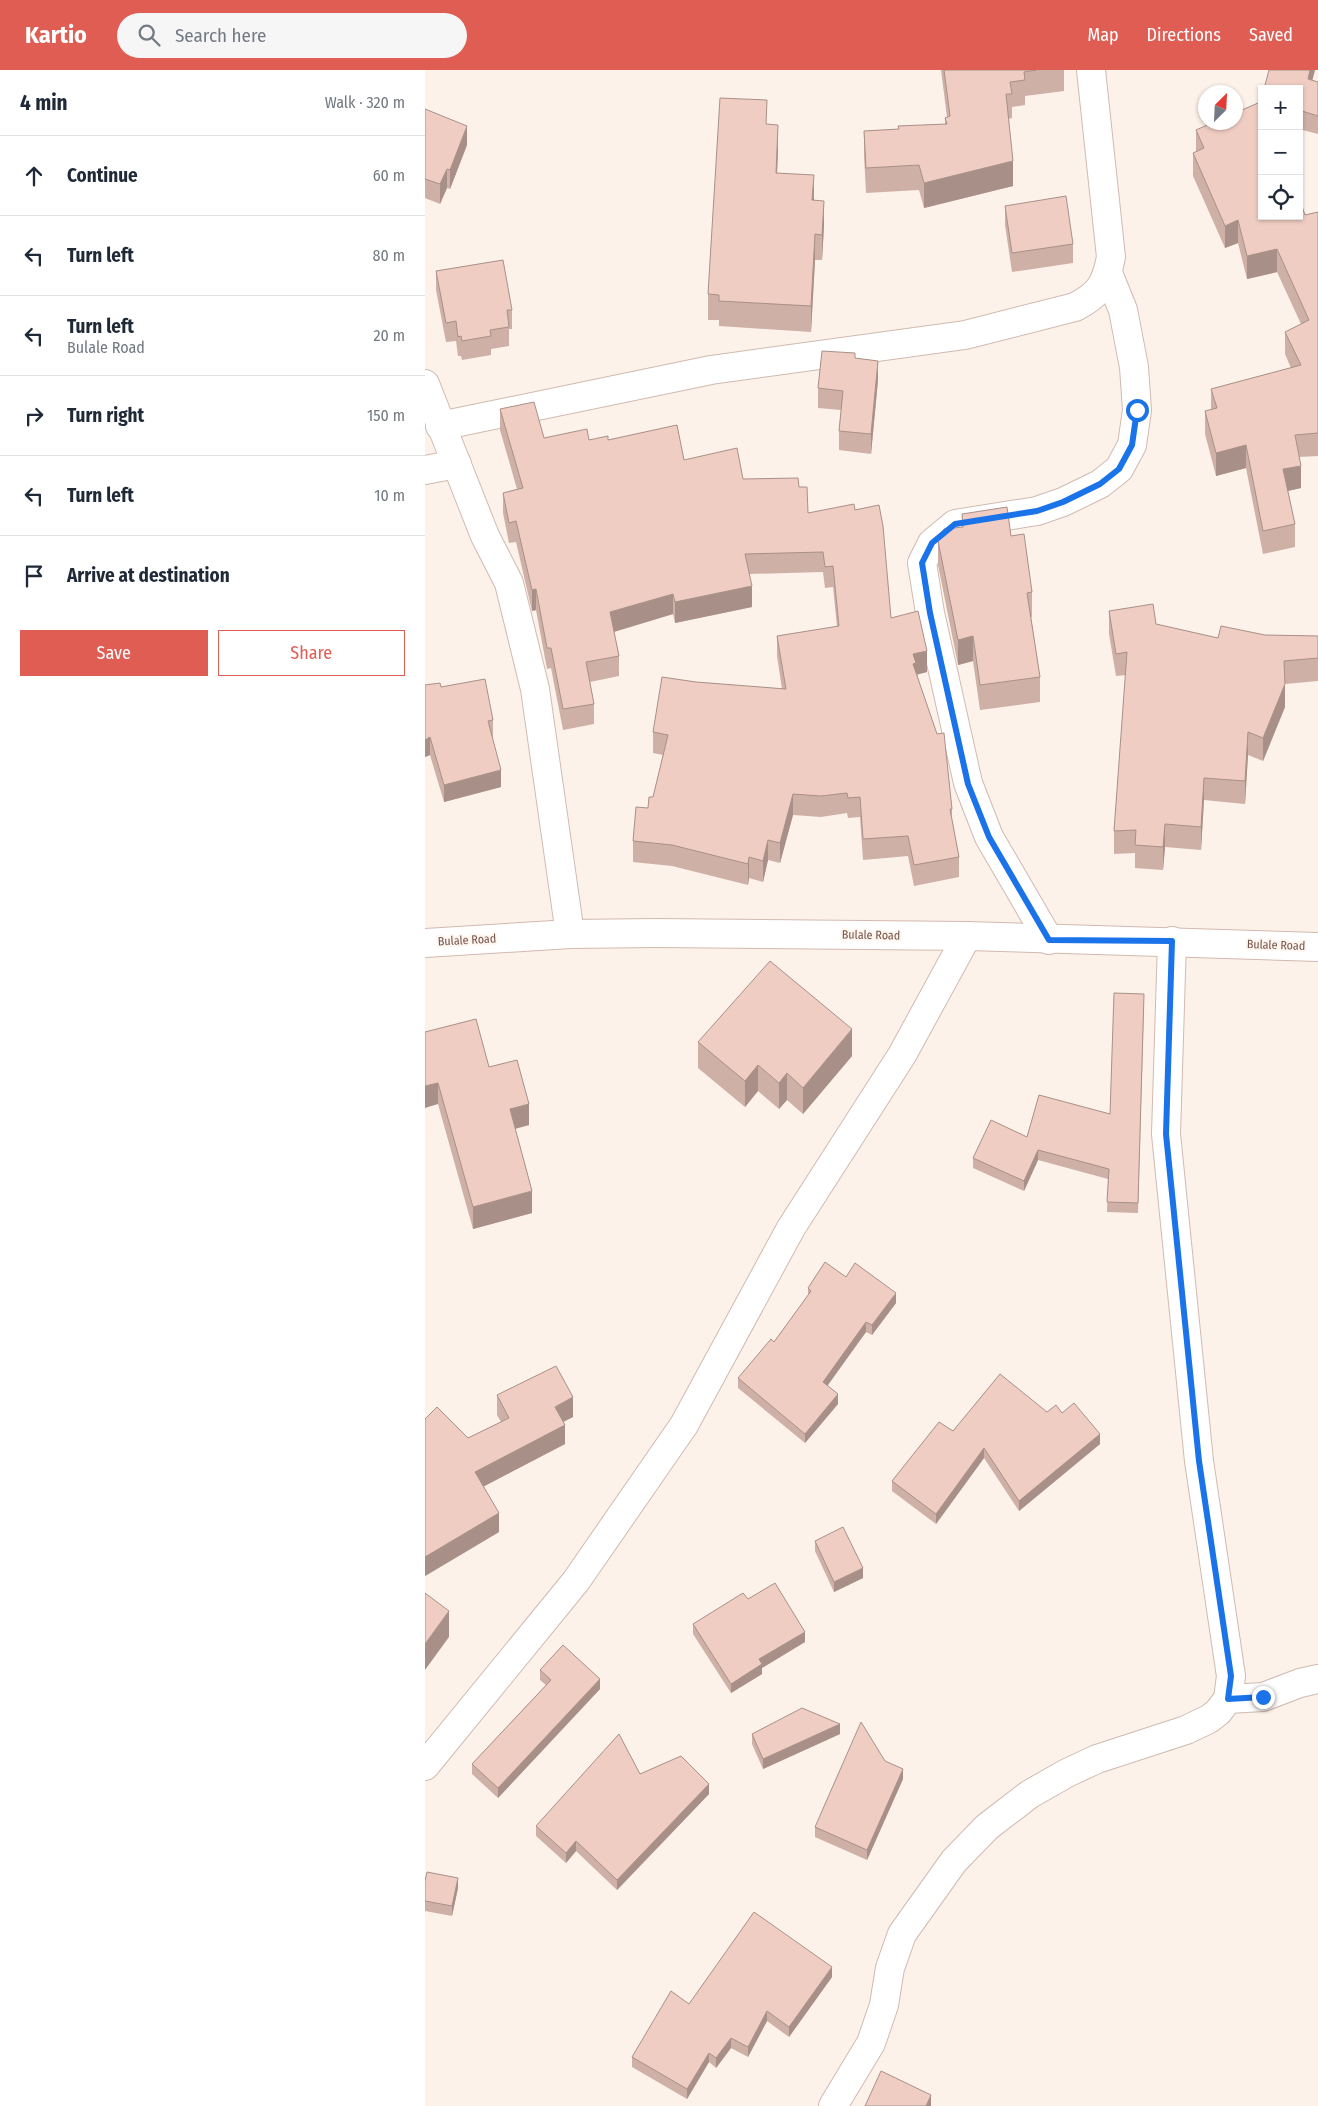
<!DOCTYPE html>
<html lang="en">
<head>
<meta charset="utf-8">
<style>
	:root { --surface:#fff; --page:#f6f6f7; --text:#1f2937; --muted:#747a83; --line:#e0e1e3; --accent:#e05d54 }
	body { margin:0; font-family:"Fira Sans Condensed",sans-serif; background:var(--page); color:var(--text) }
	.controls { position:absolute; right:15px; top:15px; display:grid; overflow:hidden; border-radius:0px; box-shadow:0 1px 4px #0004 }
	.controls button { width:45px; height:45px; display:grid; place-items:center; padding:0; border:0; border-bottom:1px solid var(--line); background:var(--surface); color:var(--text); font:25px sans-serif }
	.compass { position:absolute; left:773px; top:15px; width:45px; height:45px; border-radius:50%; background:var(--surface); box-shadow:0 1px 4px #0004; rotate:24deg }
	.stop { position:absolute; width:15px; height:15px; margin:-11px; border:4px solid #1a73e8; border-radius:50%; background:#fff }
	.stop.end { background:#1a73e8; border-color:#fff; box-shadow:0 1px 5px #0008 }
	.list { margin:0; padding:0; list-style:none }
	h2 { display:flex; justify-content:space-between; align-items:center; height:65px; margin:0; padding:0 20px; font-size:21px }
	h2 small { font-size:16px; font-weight:400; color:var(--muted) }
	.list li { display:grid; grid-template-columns:32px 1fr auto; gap:15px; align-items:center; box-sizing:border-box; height:80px; padding:0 20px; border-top:1px solid var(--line) }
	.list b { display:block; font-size:19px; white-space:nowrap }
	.list p { margin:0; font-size:16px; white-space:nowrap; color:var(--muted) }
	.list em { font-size:16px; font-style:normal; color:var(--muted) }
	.actions { display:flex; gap:10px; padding:15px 20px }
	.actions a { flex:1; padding:11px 0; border:1px solid var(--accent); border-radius:0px; text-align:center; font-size:18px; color:var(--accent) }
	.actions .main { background:var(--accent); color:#fff }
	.icon { flex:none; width:28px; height:28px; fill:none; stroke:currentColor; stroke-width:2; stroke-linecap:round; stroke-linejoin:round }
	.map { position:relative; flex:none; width:893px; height:2036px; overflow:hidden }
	header { display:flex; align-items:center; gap:30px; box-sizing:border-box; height:70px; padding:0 25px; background:var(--accent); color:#fff }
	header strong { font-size:24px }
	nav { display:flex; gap:28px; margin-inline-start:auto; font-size:18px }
	.search { width:350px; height:45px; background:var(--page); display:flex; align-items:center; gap:12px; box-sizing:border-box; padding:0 18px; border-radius:28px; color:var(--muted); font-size:19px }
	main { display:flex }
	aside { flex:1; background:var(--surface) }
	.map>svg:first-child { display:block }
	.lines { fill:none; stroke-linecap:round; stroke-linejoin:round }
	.street-casing { stroke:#d0bab1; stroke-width:30 }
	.secondary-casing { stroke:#d3b9af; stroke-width:30 }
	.street { stroke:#fff; stroke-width:28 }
	.secondary { stroke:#fff; stroke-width:28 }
	.wall { fill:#ceb0a7 }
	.shaded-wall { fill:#a89088 }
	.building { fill:#f0cdc2; stroke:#a89088 }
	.route { stroke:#1a73e8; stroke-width:6 }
	.labels { text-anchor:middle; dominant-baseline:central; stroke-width:4; stroke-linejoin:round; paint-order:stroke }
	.street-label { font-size:12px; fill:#76554d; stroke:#fef6ef }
</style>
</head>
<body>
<header>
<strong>Kartio</strong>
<div class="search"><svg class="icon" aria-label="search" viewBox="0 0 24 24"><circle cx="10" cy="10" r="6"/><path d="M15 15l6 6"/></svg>Search here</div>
<nav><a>Map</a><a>Directions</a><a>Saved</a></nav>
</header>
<main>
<aside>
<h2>4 min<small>Walk · 320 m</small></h2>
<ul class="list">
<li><svg class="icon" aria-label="ahead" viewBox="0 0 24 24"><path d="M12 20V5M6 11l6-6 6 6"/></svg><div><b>Continue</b></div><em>60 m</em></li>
<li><svg class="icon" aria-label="left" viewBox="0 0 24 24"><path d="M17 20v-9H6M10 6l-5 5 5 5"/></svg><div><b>Turn left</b></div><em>80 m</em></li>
<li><svg class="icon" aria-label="left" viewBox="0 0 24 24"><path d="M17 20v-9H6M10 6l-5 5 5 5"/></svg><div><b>Turn left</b><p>Bulale Road</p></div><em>20 m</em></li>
<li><svg class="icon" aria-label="right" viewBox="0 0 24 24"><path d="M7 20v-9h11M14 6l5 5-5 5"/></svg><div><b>Turn right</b></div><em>150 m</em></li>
<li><svg class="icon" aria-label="left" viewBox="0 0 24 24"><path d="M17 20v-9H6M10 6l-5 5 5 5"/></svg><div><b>Turn left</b></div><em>10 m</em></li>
<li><svg class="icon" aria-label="arrive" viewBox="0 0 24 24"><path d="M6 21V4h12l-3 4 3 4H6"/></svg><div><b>Arrive at destination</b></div></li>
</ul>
<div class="actions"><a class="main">Save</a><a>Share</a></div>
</aside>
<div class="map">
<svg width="893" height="2036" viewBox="0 0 893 2036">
	<rect width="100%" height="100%" fill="#fcf2e9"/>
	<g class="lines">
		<g class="street-casing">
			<g id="street">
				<path d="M0 314 60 466 84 513 110 619 145 864"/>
				<path d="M15 356 286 300 540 265 650 237C674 225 681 214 686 187L666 0"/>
				<path d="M0 400 32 394"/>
				<path d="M624 870 564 767 543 713 505 543 497 493 507 473 530 454 612 441 638 432 675 414 694 399 707 375 712 340 709 297 698 240 683 203"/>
				<path d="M803 1629 838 1627 875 1613 893 1609"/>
				<path d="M0 1696 151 1511 259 1355 366 1158 477 985 542 866"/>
				<path d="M408 2036 446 1973 459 1935 465 1898 477 1864 529 1791 562 1757 605 1724 642 1703 672 1689 761 1660 784 1649 793 1642 803 1629 806 1606 774 1391 741 1064 747 871"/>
			</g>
		</g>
		<g class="secondary-casing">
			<path id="secondary" d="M0 873 145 864 230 863 542 866 893 877"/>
		</g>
		<use href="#street" class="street"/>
		<use href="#secondary" class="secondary"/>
	</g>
	<g class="wall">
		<path d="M516 0H639V21L600 26V35L587 37V48L583 49 588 116 499 138 494 120 441 123 439 86V61L473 59 520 55V48L522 47Z"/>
		<path d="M844 0H890L887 10 893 12V64L874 59V19Z"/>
		<path d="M837 28V146L880 145 893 142V386L874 387 876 418 863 421 870 454V477L838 484 821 398 791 406 780 364V341L786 340V319L866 298 860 284V262L876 254 852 202 822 209 813 173 800 178 768 106V83L771 82V60L836 40Z"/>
		<path d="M0 39 42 75 25 119 22 118 15 134 0 128Z"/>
		<path d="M342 54 353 80 352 103 389 130 399 156 397 190H390L386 262 294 256V250H283V224Z"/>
		<path d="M580 136 648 174V193L587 202 580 155Z"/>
		<path d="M11 201 87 240V259H84V276L66 279V285L37 290 36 286H33L31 271 21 272 11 220Z"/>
		<path d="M430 288 453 310 446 384 414 380V361L416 340 393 338V318Z"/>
		<path d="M75 339 119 368 183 370 259 390 318 409 374 417 383 443 430 440 466 548 502 602 492 604 527 739V752L534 787V807L489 816 483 786 438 790 435 747 423 748 422 743 396 747 368 745 355 793 343 790 338 812 324 808 323 815 247 796 208 792V771L228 727 238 685 228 683V662L271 612 357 619 352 586V566L412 557 408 517 400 518 398 502 324 504 327 537 250 553 248 544 189 562 194 586V606L165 612 169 634V654L138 660 126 598 122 599 111 540 107 541 91 472 84 473 78 443V423L92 419 75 360Z"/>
		<path d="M537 444 586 466 607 522V547H606L615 607V632L555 640 548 591 533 595 513 495V471L537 457Z"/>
		<path d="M684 541 731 554 793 568 840 565 893 566V611L860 614V637L838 691 823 685 820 734 779 730 776 780 740 777 738 800 710 798V783L689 784V761L701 605 691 606 684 564Z"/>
		<path d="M0 615 16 617 68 650V667H67L76 717 19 732 5 685 0 687Z"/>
		<path d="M719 934 713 1143 682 1142 683 1109 613 1090 599 1121 548 1098V1088L602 1067 685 1044Z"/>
		<path d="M0 962 64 997 104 1055 90 1059 107 1143 48 1159 13 1034Z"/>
		<path d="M273 972 427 986 378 1044 362 1030 354 1039 333 1021 320 1037 273 998Z"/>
		<path d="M421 1207 471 1233 447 1265 441 1262 402 1315 413 1334 380 1373 313 1318V1308L349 1272 383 1226V1218Z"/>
		<path d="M72 1325 148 1347 138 1352 140 1374 59 1416 74 1462 0 1506V1349L43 1368 76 1352 72 1345Z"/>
		<path d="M622 1342 637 1343 675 1374 594 1441 559 1388 511 1454 467 1421V1411L528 1361Z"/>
		<path d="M390 1471 438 1508 409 1522 390 1481Z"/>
		<path d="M323 1529 380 1572 337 1598V1604L306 1623 268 1564V1554Z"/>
		<path d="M115 1600 175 1619 73 1728 47 1704V1694L121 1615 115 1610Z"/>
		<path d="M327 1664H415L338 1699 327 1674Z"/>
		<path d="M215 1704 284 1724 192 1820 151 1781 141 1793 111 1766V1756Z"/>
		<path d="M478 1709 442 1790 390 1767V1757Z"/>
		<path d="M0 1811 33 1818 27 1846 0 1841Z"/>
		<path d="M407 1907 364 1967 342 1951 323 1987 306 1978 291 1998 284 1992 262 2029 207 1997V1987L264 1934Z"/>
	</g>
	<g class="shaded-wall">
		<path d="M885 0H890L883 27V9Z"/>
		<path d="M353 55V80L351 128V103Z"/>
		<path d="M42 56V75L25 119V100Z"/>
		<path d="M588 91V116L499 138V113Z"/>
		<path d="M22 99V118L15 134V114Z"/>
		<path d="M389 105V131L387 130Z"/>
		<path d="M399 131V156L397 190V165Z"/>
		<path d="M813 150V173L800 178V156Z"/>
		<path d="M390 164V190L386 262V236Z"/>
		<path d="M852 179V202L822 209V186Z"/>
		<path d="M453 291V310L446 384V364Z"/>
		<path d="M821 375V398L791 406V383Z"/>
		<path d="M876 396V418L858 422V399Z"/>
		<path d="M327 516V537L250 553V532Z"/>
		<path d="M111 519V540L107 541V520Z"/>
		<path d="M248 524V544L185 563V542Z"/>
		<path d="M548 566V591L533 595V570Z"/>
		<path d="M502 581V602L491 605 488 615V584Z"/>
		<path d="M860 614V637L838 691V668Z"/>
		<path d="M823 662V685L820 734V711Z"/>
		<path d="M5 667V685L0 687V670Z"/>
		<path d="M76 700V717L19 732V715Z"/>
		<path d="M779 708V730L776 780V757Z"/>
		<path d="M368 724V745L355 793V773Z"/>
		<path d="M740 754V777L738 800V777Z"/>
		<path d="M343 770V790L338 812V791Z"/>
		<path d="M324 787V808L323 815V794Z"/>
		<path d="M427 959V986L378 1044V1018Z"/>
		<path d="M333 995V1021L320 1037V1011Z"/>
		<path d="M362 1003V1030L354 1039V1013Z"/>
		<path d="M13 1013V1034L0 1038V1016Z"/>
		<path d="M104 1034V1055L85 1060V1039Z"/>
		<path d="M613 1080V1090L599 1121V1111Z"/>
		<path d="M107 1121V1143L48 1159V1137Z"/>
		<path d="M471 1223V1233L447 1265V1255Z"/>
		<path d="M441 1252V1262L398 1322V1312Z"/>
		<path d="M413 1324V1334L380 1373V1364Z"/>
		<path d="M148 1327V1347L130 1356V1337Z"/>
		<path d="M140 1355V1374L50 1421V1402Z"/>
		<path d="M675 1364V1374L594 1441V1431Z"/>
		<path d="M559 1378V1388L511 1454V1444Z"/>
		<path d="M74 1443V1462L0 1506V1487L1 1486Z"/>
		<path d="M438 1498V1508L409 1522V1512Z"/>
		<path d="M24 1541V1567L0 1600V1574Z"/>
		<path d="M380 1562V1572L337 1598V1604L306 1623V1614L334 1589Z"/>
		<path d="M175 1609V1619L73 1728V1718Z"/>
		<path d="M415 1654V1664L338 1699V1689Z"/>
		<path d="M478 1699V1709L442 1790V1780Z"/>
		<path d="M284 1714V1724L192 1820V1810Z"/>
		<path d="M151 1771V1781L141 1793V1783Z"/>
		<path d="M33 1808V1818L27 1846V1836Z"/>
		<path d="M407 1897V1907L364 1967V1957Z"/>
		<path d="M342 1941V1951L323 1987V1977Z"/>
		<path d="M306 1968V1978L291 1998V1988Z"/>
		<path d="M284 1983V1992L262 2029V2019Z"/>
		<path d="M506 2025V2036H501Z"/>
	</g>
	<g class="building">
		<path d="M519 0H611L599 2 600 10 585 12 587 24H581L588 91 499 113 494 95 441 98 439 61 474 59 473 56 522 54 520 48 525 46Z"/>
		<path d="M844 0H885L883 9 893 12V46L874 40V19H839Z"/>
		<path d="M295 28 342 30 341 54 353 55 351 103 389 105 387 130 399 131 397 165 390 164 386 236 294 231V225L283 224Z"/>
		<path d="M833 33 837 41V146H874V128L880 145 893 142V363L870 365 876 396 858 399 870 454 838 461 821 375 791 383 780 341 792 338 786 319 876 295 860 262 884 250 852 179 822 186 813 150 800 156 768 83 779 78 771 60 789 52H810V43Z"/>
		<path d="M0 39 42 56 25 100 22 99 15 114 0 109Z"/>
		<path d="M641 126 648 174 587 183 580 136Z"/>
		<path d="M78 190 87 240H82L84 257 65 260 66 266 37 271 36 266 33 267 31 251 21 253 11 201Z"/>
		<path d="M397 281 430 283V288L453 291 446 364 414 361 418 321 393 318Z"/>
		<path d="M109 332 119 368 162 359 164 370 183 366V370L252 355 259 390 312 378 318 409 373 408 374 417H382L383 443 429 434 430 440 454 435 458 456 466 548 493 541 502 581 488 584 491 593 488 594 512 664 519 663 527 739H525L534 787 489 795 483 766 438 769 435 727 423 728 422 723 396 726 368 724 355 773 343 770 338 791 324 787 323 794 247 775 208 771 211 737 223 738 224 727H228L243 665 228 662 237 607 271 612 361 619 352 566 414 556 408 496 400 497 398 482 320 484 327 516 250 532 248 524 185 542 194 586 161 592 169 634 138 639 126 578H122L111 519 107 520 91 451 84 453 78 423 98 418 75 339Z"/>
		<path d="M582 437 586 466 599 464 607 522 602 523 615 607 555 615 548 566 533 570 513 471 519 459 538 457 537 444Z"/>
		<path d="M728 534 731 554 793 568 796 556 840 565 893 566V588L859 591 860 614 838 668 823 662 820 711 779 708 776 757 740 754 738 777 710 775 711 760 689 761 702 582 691 584 684 541Z"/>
		<path d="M60 609 68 650 63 651 76 700 19 715 5 667 0 670V615L15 613 16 617Z"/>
		<path d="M345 891 427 959 378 1018 362 1003 354 1013 333 995 320 1011 273 972Z"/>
		<path d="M689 923 719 924 713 1133 682 1132 684 1099 613 1080 599 1111 548 1088 566 1050 602 1067 614 1025 685 1044Z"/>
		<path d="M51 949 64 997 92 990 104 1034 85 1039 107 1121 48 1137 13 1013 0 1016V962Z"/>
		<path d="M400 1192 421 1207 430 1193 471 1223 447 1255 441 1252 398 1312 413 1324 380 1364 313 1308 346 1269 349 1272 386 1221 383 1218Z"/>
		<path d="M131 1296 148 1327 130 1337 140 1355 50 1402 74 1443 0 1487V1349L12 1337 43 1368 84 1348 72 1325Z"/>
		<path d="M575 1304 622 1342 631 1335 637 1343 649 1333 675 1364 594 1431 559 1378 511 1444 467 1411 514 1352 528 1361Z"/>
		<path d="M418 1457 438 1498 409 1512 390 1471Z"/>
		<path d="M350 1513 380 1562 334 1589 337 1594 306 1614 268 1554 318 1523 323 1529Z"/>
		<path d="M0 1523 24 1541 0 1574Z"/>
		<path d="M138 1575 175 1609 73 1718 47 1694 126 1610 115 1600Z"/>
		<path d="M377 1638 415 1654 338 1689 327 1664Z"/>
		<path d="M436 1652 460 1691 478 1699 442 1780 390 1757Z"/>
		<path d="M194 1664 215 1704 256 1686 284 1714 192 1810 151 1771 141 1783 111 1756Z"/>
		<path d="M2 1802 33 1808 27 1836 0 1831V1811Z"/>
		<path d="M329 1842 407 1897 364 1957 342 1941 323 1977 306 1968 291 1988 284 1983 262 2019 207 1987 246 1921 264 1934Z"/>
		<path d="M456 2001 506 2025 501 2036H440Z"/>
	</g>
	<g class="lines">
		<path class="route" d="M712 340 707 375 694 399 675 414 638 432 612 441 530 454 507 473 497 493 505 543 543 714 564 767 624 870 747 871 741 1064 774 1391 806 1606 803 1629 838 1627"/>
	</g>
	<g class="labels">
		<g class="street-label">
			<text transform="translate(446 865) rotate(1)">Bulale Road</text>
			<text transform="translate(42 870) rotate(-3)">Bulale Road</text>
			<text transform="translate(851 875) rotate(2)">Bulale Road</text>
		</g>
	</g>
</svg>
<div class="controls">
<button>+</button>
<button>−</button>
<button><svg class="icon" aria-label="locate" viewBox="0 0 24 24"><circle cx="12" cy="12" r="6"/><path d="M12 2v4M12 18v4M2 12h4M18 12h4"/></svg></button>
</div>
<svg class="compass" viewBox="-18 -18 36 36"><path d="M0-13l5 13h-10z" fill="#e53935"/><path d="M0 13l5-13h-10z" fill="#747a83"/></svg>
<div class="stop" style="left:712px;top:340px"></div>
<div class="stop end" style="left:838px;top:1627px"></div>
</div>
</main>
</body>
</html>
